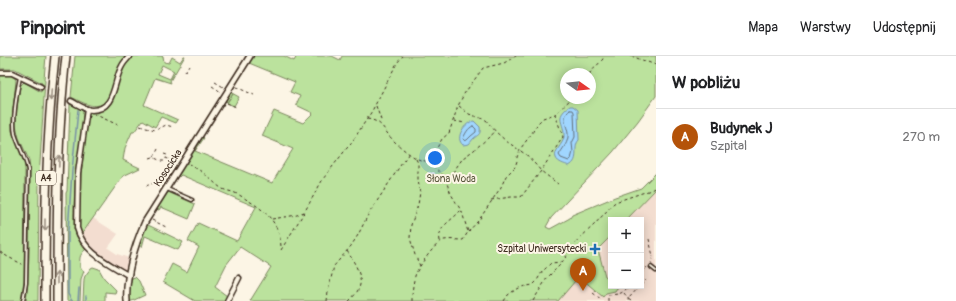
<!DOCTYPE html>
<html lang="pl">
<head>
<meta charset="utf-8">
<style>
	:root { --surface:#fff; --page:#f6f6f6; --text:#202124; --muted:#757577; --line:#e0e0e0; --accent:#b45309 }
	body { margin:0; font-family:Pangolin,sans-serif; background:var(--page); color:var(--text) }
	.controls { position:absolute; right:12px; bottom:12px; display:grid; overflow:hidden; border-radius:0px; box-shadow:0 2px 10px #0003 }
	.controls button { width:36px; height:36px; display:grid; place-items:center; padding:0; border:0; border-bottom:1px solid var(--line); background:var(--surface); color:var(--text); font:20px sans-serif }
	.compass { position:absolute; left:560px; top:12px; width:36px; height:36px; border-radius:50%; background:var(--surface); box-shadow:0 2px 10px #0003; rotate:105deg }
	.you { position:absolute; left:435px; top:102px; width:14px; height:14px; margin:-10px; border:3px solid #fff; border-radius:50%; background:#1a73e8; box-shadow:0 0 0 6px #1a73e833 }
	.badge { display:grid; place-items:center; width:26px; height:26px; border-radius:50%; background:var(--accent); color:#fff; font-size:13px; font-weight:700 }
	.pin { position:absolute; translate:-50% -33px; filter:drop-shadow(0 1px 2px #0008) }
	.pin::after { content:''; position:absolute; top:21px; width:14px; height:12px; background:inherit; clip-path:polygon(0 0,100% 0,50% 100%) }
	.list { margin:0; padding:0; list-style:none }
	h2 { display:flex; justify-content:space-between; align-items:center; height:52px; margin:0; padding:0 16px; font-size:17px }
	h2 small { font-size:13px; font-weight:400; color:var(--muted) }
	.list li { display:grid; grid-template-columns:26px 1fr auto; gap:12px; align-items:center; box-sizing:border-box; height:56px; padding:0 16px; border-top:1px solid var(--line) }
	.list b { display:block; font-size:15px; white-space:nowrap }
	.list p { margin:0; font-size:13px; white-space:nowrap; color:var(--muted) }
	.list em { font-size:13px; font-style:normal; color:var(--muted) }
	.map { position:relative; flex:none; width:656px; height:245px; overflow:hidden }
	header { display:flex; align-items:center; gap:24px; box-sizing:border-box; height:56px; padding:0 20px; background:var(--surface); border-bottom:1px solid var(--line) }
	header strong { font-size:19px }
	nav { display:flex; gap:22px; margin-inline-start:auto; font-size:14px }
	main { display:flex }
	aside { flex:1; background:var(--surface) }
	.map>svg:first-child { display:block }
	.built { fill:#f3ddd0; fill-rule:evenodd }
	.green { fill:#bbe29d; stroke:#7b865e; fill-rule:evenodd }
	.water { fill:#a0d6ff; stroke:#7891a5 }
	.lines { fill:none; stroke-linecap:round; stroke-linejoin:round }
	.shore { stroke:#636f78; stroke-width:1 }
	.stream { stroke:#7891a5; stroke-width:1.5 }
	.minor-tunnel { stroke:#d5ccbd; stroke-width:4; stroke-dasharray:4 2; stroke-linecap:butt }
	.service-casing { stroke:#3b2a1e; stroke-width:5 }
	.minor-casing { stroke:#3b2a1e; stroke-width:7 }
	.tertiary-casing { stroke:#3b2a1e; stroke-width:8 }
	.motorway-casing { stroke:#3b2a1e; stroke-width:10 }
	.path { stroke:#3b2a1e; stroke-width:1; stroke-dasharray:3 3; stroke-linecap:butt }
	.service { stroke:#fcf5e5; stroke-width:2 }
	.minor { stroke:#fcf5e5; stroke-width:4 }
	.tertiary { stroke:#fcf5e5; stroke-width:5 }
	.motorway { stroke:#fcf5e5; stroke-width:7 }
	.oneway { stroke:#9c9082 }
	.poi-dot { fill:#1f6fb2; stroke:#fcf5e5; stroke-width:1.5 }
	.labels { text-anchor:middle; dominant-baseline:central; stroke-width:4; stroke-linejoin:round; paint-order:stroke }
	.shield { fill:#fcf5e5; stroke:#75675a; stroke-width:1 }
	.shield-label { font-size:9px; font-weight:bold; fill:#3b2a1e }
	.street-label { font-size:10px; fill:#3b2a1e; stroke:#fcf5e5 }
	.park-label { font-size:10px; fill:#5b583e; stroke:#fcf5e5 }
	.poi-label { font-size:10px; fill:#3b2a1e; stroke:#fcf5e5; text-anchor:end }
</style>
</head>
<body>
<header>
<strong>Pinpoint</strong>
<nav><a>Mapa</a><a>Warstwy</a><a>Udostępnij</a></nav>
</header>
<main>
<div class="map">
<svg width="656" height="245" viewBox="0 0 656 245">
	<rect width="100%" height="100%" fill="#fcf5e5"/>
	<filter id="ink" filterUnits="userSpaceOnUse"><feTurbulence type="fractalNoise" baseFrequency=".025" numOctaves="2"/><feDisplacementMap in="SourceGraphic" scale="8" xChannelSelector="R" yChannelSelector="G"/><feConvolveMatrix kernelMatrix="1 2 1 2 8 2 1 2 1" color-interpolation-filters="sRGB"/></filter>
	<g filter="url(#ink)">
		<g class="built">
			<path d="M656 133V245H538L560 216 601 166ZM611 164H641V230H611Z"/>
			<path d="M93 162 118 178 108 192 117 198 129 202 125 217 110 207 90 192 81 179Z"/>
		</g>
		<g class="green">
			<path d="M0 0H46L44 23 45 25 39 123 38 245H26L27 237 29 200 30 114 29 104 19 82 16 69V58L20 30 24 26 41 36 42 27 15 13H0Z"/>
			<path d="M75 0H128L108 43C97 56 84 47 71 41Z"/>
			<path d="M133 0H163L164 6 169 7 172 1 180 6 184 0H185L175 17 174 18 170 25 171 27 155 22 144 49 178 64 176 67 161 61 155 71 143 64 134 76H132L125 92 123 104 140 112 123 120 81 179 79 172 81 118 88 59 89 57C125 54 110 17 133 0ZM162 9 174 15 170 23 158 18Z"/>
			<path d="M253 0H284L294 5 297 0H332L340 4 342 0H656V40L638 65 613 96 551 162 546 171 550 173 570 162 572 159 615 141 641 132 656 117V133L626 164H611V180L598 193 605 220 611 224V230H625L617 232 615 235 606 237 603 241 581 222 576 224 558 245H250L271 211 240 191 226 209 215 231 227 240 225 245H195L163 226 172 208 187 216 199 191 188 185 198 167 237 185 256 151 181 119 179 121 178 119 184 109 187 108V107L186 105 202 80 204 82 195 95 272 127 293 93 262 80 274 55 303 67 313 57 296 49 300 40 290 36 295 26 249 7ZM566 18H590V42H566Z"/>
			<path d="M0 18 13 19 16 24 12 65V75L25 106V118L24 224 21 245H0Z"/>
			<path d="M230 36 239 41 234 50 227 47 233 38 227 46 225 44Z"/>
			<path d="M70 48 79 52 83 56C83 68 80 81 79 93 76 112 75 130 74 149 74 159 73 170 77 180 79 185 82 189 86 193 78 200 80 203 80 212L84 215 81 223 80 245H67L66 137 67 135Z"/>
			<path d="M168 136 195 148 189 163 161 151 159 154 156 153 165 137Z"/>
			<path d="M146 169H148L183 186 178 194 145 180 142 191 139 189 143 176Z"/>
			<path d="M93 211 99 213 104 222 116 234 115 237 105 236V245H83L84 223 85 220 91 212Z"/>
			<path d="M135 221 139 225 145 239 132 245H129C129 237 129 229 132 222Z"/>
		</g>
		<g class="water">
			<path d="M570 50H573L578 54 579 84C572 91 581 104 569 110 565 108 558 107 556 102 553 95 563 89 564 81 565 66 553 62 570 50Z"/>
			<path d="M474 65 480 71C481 80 478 78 473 83 472 84 471 86 469 88L463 89C454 82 465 66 474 65Z"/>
		</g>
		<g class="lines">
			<g class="shore">
				<path d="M570 54H573L574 56 575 81 572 87 573 96 571 103 569 105 561 102 559 99C562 93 567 89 568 81 569 70 559 63 570 54Z"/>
				<path d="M473 70 476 73V76L471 80 467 84 465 85 463 83C465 78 468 72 473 70Z"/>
			</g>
			<g class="stream">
				<path d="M72 245 68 238V176L72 115 78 54"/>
				<path d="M78 245 79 232"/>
				<path d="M86 245V240"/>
			</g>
			<path class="minor-tunnel" d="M41 31 71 45"/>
			<g class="service-casing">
				<g id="service">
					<path d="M20 21C17 35 12 65 15 78 19 91 25 100 28 114L26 227 23 245"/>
					<path d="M167 133 192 144"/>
					<path d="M651 211 656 215"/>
				</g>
			</g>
			<g class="minor-casing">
				<g id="minor">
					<path d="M0 17H12L41 31"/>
					<path d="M71 45C77 48 85 54 92 54 116 54 113 25 122 10 124 6 127 3 130 0"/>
					<path d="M87 53 78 117 77 172C83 195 106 206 126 218H129"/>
					<path d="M227 245 239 222"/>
				</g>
			</g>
			<g class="tertiary-casing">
				<path id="tertiary" d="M127 245C125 221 135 188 145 166L250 0"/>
			</g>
			<g class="motorway-casing">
				<g id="motorway">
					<path d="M45 245C45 163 46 82 55 0"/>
					<path d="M57 245C57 163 57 81 66 0"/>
				</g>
			</g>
			<g class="path">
				<path d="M631 0 656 9"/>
				<path d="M185 16 189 9"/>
				<path d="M589 18 603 3V0"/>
				<path d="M215 26 225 32"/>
				<path d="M212 30 221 36"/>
				<path d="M236 31 254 39"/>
				<path d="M227 47 236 51"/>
				<path d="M376 50 381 64 380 67"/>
				<path d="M459 50 469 58 486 64 496 76 506 85 528 100 541 115 558 128"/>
				<path d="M94 58 118 69"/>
				<path d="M367 63C383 65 383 74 393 84 399 90 411 100 418 103 422 105 427 105 431 106L434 97 442 83 449 77 458 50 464 38 483 12 504 7 516 0"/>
				<path d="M454 65 465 67"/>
				<path d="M140 70 146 72 156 74 166 69 173 71"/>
				<path d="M164 98 167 99 166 102 176 107"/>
				<path d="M154 101 158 93"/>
				<path d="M150 102 153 101 161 105H164L166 102"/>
				<path d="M416 103 418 107V124L420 136 418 149 411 169 410 182 415 199 420 210"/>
				<path d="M189 108C193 111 198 113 202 116 209 121 214 127 221 132 225 135 231 135 235 137 240 139 244 142 249 145 268 156 281 170 281 193"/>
				<path d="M446 126 463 102 474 94 495 76"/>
				<path d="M146 130 156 126"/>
				<path d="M491 144 511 141H521L541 115 563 81 555 58 572 42"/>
				<path d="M272 163 297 159 304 156"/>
				<path d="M152 164 166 171"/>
				<path d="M468 176 479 164 501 131 506 120 515 111 517 105V101L521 92 532 77 538 67 543 62 555 58"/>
				<path d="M649 183 653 200 651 207"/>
				<path d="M440 185C437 170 452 165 460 155"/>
				<path d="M281 194 305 155 323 123 354 83 372 55 397 7 403 0"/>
				<path d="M347 195C353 204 364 221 359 232 357 237 353 241 349 245"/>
				<path d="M0 196 8 201 22 208"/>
				<path d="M641 218 647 211"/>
				<path d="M641 229 646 224"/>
				<path d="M593 237 602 244"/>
				<path d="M624 237C626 240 629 241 628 245"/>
				<path d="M327 245 328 235 334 210 351 190 358 179 368 159 400 110 409 97"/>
				<path d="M412 245C412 236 413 225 416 217 420 209 436 186 444 184 450 183 457 184 463 184L468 176 462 156 451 138 444 120 434 111 431 106"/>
				<path d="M504 245 508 239 512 236 521 231 533 229 536 226 542 216 551 207 561 206"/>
				<path d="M533 245 547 222 560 209 579 183 594 169 614 147 618 145 651 134 656 131"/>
				<path d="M608 245V239C619 238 621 239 629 230"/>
				<path d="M631 245 628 243 640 230"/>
			</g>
			<use href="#service" class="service"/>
			<use href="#minor" class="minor"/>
			<use href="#tertiary" class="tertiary"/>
			<use href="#motorway" class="motorway"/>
		</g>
		<defs><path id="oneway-shaft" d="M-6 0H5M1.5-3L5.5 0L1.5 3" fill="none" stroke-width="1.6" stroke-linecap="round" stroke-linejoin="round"/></defs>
		<g class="oneway">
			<use href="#oneway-shaft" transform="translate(51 39) rotate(94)"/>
			<use href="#oneway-shaft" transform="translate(59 105) rotate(-88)"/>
			<use href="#oneway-shaft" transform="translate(45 169) rotate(90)"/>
			<use href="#oneway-shaft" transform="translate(57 222) rotate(-90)"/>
		</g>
	</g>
	<path class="poi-dot" d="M593 187h4v4h4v4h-4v4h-4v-4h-4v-4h4z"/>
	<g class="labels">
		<rect class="shield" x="36" y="115" width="20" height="14" rx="3"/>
		<g class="shield-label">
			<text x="46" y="122">A4</text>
		</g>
		<g class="street-label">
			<text transform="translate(168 112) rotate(-57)">Kosocicka</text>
		</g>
		<g class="park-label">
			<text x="451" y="123">Słona Woda</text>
		</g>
		<g class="poi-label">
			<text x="586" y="193">Szpital Uniwersytecki</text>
		</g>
	</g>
</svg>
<div class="controls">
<button>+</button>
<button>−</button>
</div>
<svg class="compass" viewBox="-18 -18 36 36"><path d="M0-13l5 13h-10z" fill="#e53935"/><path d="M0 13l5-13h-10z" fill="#757577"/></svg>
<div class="you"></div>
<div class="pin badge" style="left:583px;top:235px">A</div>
</div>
<aside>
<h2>W pobliżu<small></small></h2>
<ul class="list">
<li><span class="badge">A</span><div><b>Budynek J</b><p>Szpital</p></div><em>270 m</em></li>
</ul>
</aside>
</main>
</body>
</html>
